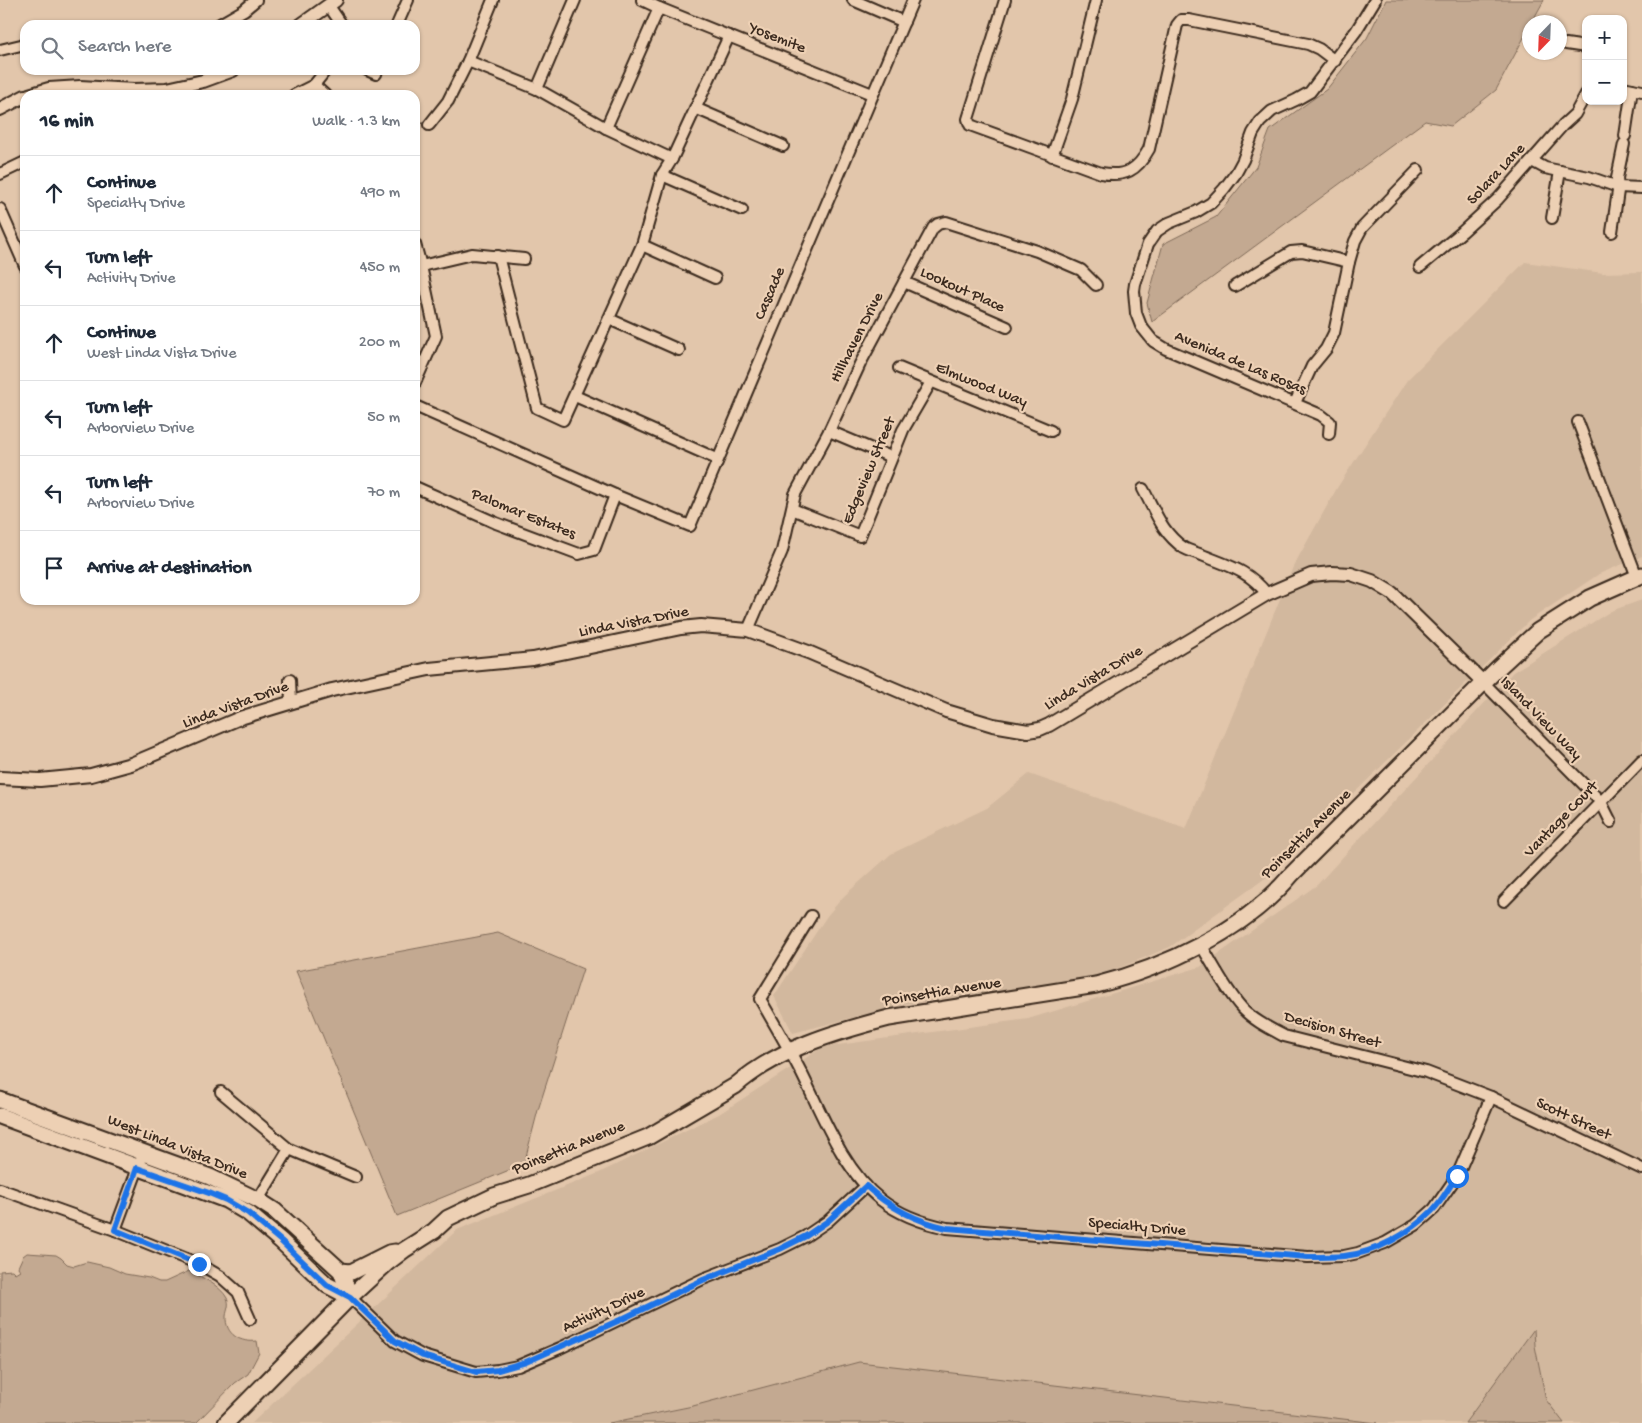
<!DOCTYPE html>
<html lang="en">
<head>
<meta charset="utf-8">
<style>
	:root { --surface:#fff; --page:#f6f6f7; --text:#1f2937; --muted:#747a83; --line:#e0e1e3 }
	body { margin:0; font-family:"Gochi Hand",sans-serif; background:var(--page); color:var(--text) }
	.controls { position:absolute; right:15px; top:15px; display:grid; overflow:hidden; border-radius:10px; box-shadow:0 1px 4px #0004 }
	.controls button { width:45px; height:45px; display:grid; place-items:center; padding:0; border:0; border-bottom:1px solid var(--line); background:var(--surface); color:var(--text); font:25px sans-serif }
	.compass { position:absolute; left:1522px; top:15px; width:45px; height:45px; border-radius:50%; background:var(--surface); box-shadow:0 1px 4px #0004; rotate:203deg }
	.stop { position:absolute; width:15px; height:15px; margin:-11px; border:4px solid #1a73e8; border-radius:50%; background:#fff }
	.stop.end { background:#1a73e8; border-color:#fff; box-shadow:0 1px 5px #0008 }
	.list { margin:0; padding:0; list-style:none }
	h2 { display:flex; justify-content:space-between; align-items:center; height:65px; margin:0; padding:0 20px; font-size:21px }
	h2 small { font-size:16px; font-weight:400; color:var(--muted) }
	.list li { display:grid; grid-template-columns:32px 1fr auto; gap:15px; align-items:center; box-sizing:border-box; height:75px; padding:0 20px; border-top:1px solid var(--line) }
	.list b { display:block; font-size:19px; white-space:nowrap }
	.list p { margin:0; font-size:16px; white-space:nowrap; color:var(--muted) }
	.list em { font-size:16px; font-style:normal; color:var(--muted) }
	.icon { flex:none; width:28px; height:28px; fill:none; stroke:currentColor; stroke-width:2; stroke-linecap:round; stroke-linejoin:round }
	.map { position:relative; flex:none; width:1642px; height:1423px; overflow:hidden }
	.search { position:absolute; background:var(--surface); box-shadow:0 1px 4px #0004; left:20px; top:20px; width:400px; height:55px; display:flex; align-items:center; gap:12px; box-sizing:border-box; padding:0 18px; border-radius:15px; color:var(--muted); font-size:19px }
	.panel { position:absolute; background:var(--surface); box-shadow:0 1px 4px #0004; left:20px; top:90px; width:400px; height:515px; border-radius:15px }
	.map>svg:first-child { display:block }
	.built { fill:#d2b89e }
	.green { fill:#c3a991; stroke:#7f6a58 }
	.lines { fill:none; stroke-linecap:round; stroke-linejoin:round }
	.minor-casing { stroke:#3b2a1e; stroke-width:14 }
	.tertiary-casing { stroke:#3b2a1e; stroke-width:16 }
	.secondary-casing { stroke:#3b2a1e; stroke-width:19 }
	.minor { stroke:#edd0b4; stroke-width:10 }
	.tertiary { stroke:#edd0b4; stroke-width:12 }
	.secondary { stroke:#edd0b4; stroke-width:15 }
	.route { stroke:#1a73e8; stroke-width:6 }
	.labels { text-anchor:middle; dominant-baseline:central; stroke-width:4.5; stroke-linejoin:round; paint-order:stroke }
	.street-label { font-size:16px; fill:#3b2a1e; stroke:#edd0b4 }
</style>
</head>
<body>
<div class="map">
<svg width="1642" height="1423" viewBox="0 0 1642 1423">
	<rect width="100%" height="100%" fill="#e2c6ab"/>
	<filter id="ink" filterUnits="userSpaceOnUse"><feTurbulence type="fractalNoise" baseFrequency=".02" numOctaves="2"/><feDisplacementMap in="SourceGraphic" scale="10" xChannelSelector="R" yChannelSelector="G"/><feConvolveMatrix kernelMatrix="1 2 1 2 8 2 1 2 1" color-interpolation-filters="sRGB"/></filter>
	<g filter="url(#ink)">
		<g class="built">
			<path d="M1525 262 1603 273 1642 272V556L1599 574 1530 620 1275 871 1170 947 1097 977 906 1004 793 1033 774 996 827 916 844 896 891 854 987 808 1029 774 1186 829 1293 567 1337 488 1407 380Z"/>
			<path d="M1642 600V1423H1564L1546 1400 1535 1346 1534 1330 1465 1423H1377L693 1406 609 1423H252L457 1230 599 1173 719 1114 823 1047 1028 1019 1200 967 1317 885 1513 672 1611 611Z"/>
		</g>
		<g class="green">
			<path d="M1386 0H1544L1532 22H1530L1529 28 1496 90 1451 126 1425 121 1152 322 1147 303 1163 244 1216 217 1256 167 1270 130 1327 89 1367 38Z"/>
			<path d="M498 933 583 969 538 1110 524 1164 397 1216 296 971Z"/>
			<path d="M27 1253 56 1255 61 1258 67 1264 74 1266 87 1262 109 1267 125 1274 149 1278 159 1282H165L189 1271C201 1277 220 1285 227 1298 230 1305 227 1309 226 1316 225 1335 241 1343 257 1341L259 1353 248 1374 235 1383 196 1423H0V1271L12 1270 15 1273 20 1270 18 1267 23 1256Z"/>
			<path d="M1534 1329 1535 1346 1546 1400 1564 1423H1465Z"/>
			<path d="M859 1362 1377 1423H609L693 1406Z"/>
		</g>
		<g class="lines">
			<g class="minor-casing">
				<g id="minor">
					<path d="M642 0 659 8 872 94"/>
					<path d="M853 0 904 22"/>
					<path d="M1005 0 968 119 970 125 1101 173C1125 177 1137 171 1149 149L1177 25 1181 20H1189L1308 44 1319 49 1335 61"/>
					<path d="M329 6 342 25"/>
					<path d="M218 25 244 10 256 0"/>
					<path d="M397 25 408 0"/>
					<path d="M1566 44 1586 47"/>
					<path d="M0 50 25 44"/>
					<path d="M468 61 537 89 606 128 672 159"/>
					<path d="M367 70 376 74 377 70"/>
					<path d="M314 85 325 95"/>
					<path d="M1623 87 1642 91"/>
					<path d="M537 89 575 0"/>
					<path d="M294 95 314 85 326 70"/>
					<path d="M695 108 783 146"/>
					<path d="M429 125 448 101 468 61 493 0"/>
					<path d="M606 128 659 8"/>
					<path d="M1625 136 1632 89"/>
					<path d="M1052 156 1072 99 1096 0"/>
					<path d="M1532 161 1545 168 1589 177 1618 187 1642 188"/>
					<path d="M0 174 25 162"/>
					<path d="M662 175 742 210"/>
					<path d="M0 209 25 266"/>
					<path d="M1552 218 1560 171"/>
					<path d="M1612 232 1618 191 1617 178 1624 144"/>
					<path d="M415 244 421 266 436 336 415 383"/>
					<path d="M642 245 715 278"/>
					<path d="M498 256 537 408 563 420 642 245 662 175 672 159 729 36"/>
					<path d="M421 266 472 254 524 259"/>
					<path d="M1420 267 1462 232 1498 199 1563 125 1575 114 1586 94"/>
					<path d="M904 282 1007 327"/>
					<path d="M1235 286 1291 252 1302 251 1349 262"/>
					<path d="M609 319 679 350"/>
					<path d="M899 368 1051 431"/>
					<path d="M575 396 717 459"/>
					<path d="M1295 403 1312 366 1326 349 1334 333 1349 262 1355 241 1362 228 1418 170"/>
					<path d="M415 406 615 495 690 526 913 0"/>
					<path d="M1578 422 1637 577"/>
					<path d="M829 431 891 457"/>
					<path d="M1329 434 1330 422 1321 415 1166 349 1153 341 1141 326 1136 313 1134 291 1135 284 1148 244 1157 231 1169 223 1196 212 1211 203 1224 189 1236 173 1243 160 1253 133 1260 122 1272 111 1296 100 1310 92 1356 31 1375 0"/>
					<path d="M415 487 496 523 579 554 594 550 615 495"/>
					<path d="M1143 489C1155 511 1162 533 1184 548 1190 551 1196 553 1202 555 1229 566 1248 570 1267 594"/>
					<path d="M792 509 860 536 903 430 931 382"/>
					<path d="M748 630 782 551 795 494 829 431 860 364 933 228 938 224 946 222 1037 251 1081 270 1096 285"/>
					<path d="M290 680 291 702"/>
					<path d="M1484 683 1601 802 1611 822"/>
					<path d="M1504 901 1642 760"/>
					<path d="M811 916 760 999C774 1023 788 1047 801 1072 822 1114 843 1170 881 1200 900 1215 923 1223 947 1228L1308 1257 1344 1256 1358 1253 1385 1243 1416 1225 1434 1209 1457 1176 1491 1097"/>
					<path d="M1201 945C1214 966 1225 989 1242 1008 1253 1020 1269 1028 1284 1036L1426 1072 1491 1097 1642 1169"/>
					<path d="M221 1092 289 1149 356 1177"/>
					<path d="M0 1189 115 1230 199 1264 220 1276 238 1292 250 1319"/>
					<path d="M258 1200 289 1149"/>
					<path d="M115 1230 144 1152"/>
					<path d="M350 1297 395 1341 423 1356 476 1372 498 1370 518 1366 560 1348 703 1279 780 1249 806 1236 828 1221 866 1186"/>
				</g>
			</g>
			<g class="tertiary-casing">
				<g id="tertiary">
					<path d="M301 25 336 0"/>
					<path d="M29 95 49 89 80 87 134 90 167 89 203 81 233 70"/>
					<path d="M0 109 25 96"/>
					<path d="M0 778 40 780 91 775 131 764 240 718 332 690 429 669 533 659 681 628 701 626 748 630 808 652 946 711 993 725 1028 731 1040 729 1049 725 1267 594 1311 575 1332 573 1351 574 1372 581 1392 593 1484 683"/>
				</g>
			</g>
			<g class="secondary-casing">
				<g id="secondary">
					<path d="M0 1100 210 1177 258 1200 275 1211 341 1271 350 1297"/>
					<path d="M0 1116 226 1200 248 1213 281 1241 327 1285 350 1297"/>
					<path d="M341 1271 351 1272 389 1253 395 1252"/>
					<path d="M226 1423 350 1297 387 1263 404 1250 434 1231 448 1218 494 1196 529 1185 648 1137 735 1086C777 1049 835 1032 889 1018L1096 985C1164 968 1246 930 1292 874L1498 668 1538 631 1590 598 1642 575"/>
				</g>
			</g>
			<use href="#minor" class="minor"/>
			<use href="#tertiary" class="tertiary"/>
			<use href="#secondary" class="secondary"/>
		</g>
	</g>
	<g class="lines" filter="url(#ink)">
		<path class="route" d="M199 1264 115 1230 137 1168 209 1193 226 1200 248 1213 281 1241 327 1285 350 1297 395 1341 423 1356 476 1372 498 1370 526 1362 620 1320 703 1280 780 1249 806 1236 828 1221 866 1186C890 1208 915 1221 947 1228L1308 1257C1320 1257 1332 1257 1344 1256 1376 1253 1410 1233 1432 1211 1442 1201 1449 1187 1457 1176"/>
	</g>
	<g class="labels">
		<g class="street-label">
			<text transform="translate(777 39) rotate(22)">Yosemite</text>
			<text transform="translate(1497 175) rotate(-47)">Solara Lane</text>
			<text transform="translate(962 291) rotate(24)">Lookout Place</text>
			<text transform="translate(771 294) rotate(-67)">Cascade</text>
			<text transform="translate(858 338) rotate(-63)">Hillhaven Drive</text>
			<text transform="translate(1240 364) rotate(23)">Avenida de Las Rosas</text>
			<text transform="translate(981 386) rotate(22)">Elmwood Way</text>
			<text transform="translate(870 471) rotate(-67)">Edgeview Street</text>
			<text transform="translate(523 515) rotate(22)">Palomar Estates</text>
			<text transform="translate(634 623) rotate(-11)">Linda Vista Drive</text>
			<text transform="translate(1094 679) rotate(-31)">Linda Vista Drive</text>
			<text transform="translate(236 706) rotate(-20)">Linda Vista Drive</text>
			<text transform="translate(1540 719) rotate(46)">Island View Way</text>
			<text transform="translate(1562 820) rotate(-46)">Vantage Court</text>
			<text transform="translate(1307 835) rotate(-45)">Poinsettia Avenue</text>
			<text transform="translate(942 993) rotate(-9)">Poinsettia Avenue</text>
			<text transform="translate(1332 1031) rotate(16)">Decision Street</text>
			<text transform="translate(1573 1120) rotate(25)">Scott Street</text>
			<text transform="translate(177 1148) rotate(22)">West Linda Vista Drive</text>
			<text transform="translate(569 1149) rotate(-22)">Poinsettia Avenue</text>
			<text transform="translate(1137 1228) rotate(5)">Specialty Drive</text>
			<text transform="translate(604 1311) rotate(-25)">Activity Drive</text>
		</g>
	</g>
</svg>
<div class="controls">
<button>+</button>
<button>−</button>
</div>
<svg class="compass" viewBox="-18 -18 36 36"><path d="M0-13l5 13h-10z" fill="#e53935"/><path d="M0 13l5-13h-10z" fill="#747a83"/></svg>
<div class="stop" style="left:1457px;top:1176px"></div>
<div class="stop end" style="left:199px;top:1264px"></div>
<div class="search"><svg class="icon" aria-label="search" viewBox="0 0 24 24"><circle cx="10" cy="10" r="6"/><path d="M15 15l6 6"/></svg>Search here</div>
<section class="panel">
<h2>16 min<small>Walk · 1.3 km</small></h2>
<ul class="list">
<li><svg class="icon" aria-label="ahead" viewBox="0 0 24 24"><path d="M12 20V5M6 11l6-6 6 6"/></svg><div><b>Continue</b><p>Specialty Drive</p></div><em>490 m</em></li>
<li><svg class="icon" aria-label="left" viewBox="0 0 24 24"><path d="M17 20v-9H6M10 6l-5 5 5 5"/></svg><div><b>Turn left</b><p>Activity Drive</p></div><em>450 m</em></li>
<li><svg class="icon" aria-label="ahead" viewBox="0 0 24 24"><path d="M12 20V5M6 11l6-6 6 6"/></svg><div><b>Continue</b><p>West Linda Vista Drive</p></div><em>200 m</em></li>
<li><svg class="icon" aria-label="left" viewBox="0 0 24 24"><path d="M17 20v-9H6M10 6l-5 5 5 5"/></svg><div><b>Turn left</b><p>Arborview Drive</p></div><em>50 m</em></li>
<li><svg class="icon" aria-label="left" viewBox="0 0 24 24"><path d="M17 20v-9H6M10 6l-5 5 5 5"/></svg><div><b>Turn left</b><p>Arborview Drive</p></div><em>70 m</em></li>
<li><svg class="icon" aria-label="arrive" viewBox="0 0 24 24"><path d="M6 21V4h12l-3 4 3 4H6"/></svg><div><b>Arrive at destination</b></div></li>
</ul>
</section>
</div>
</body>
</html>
